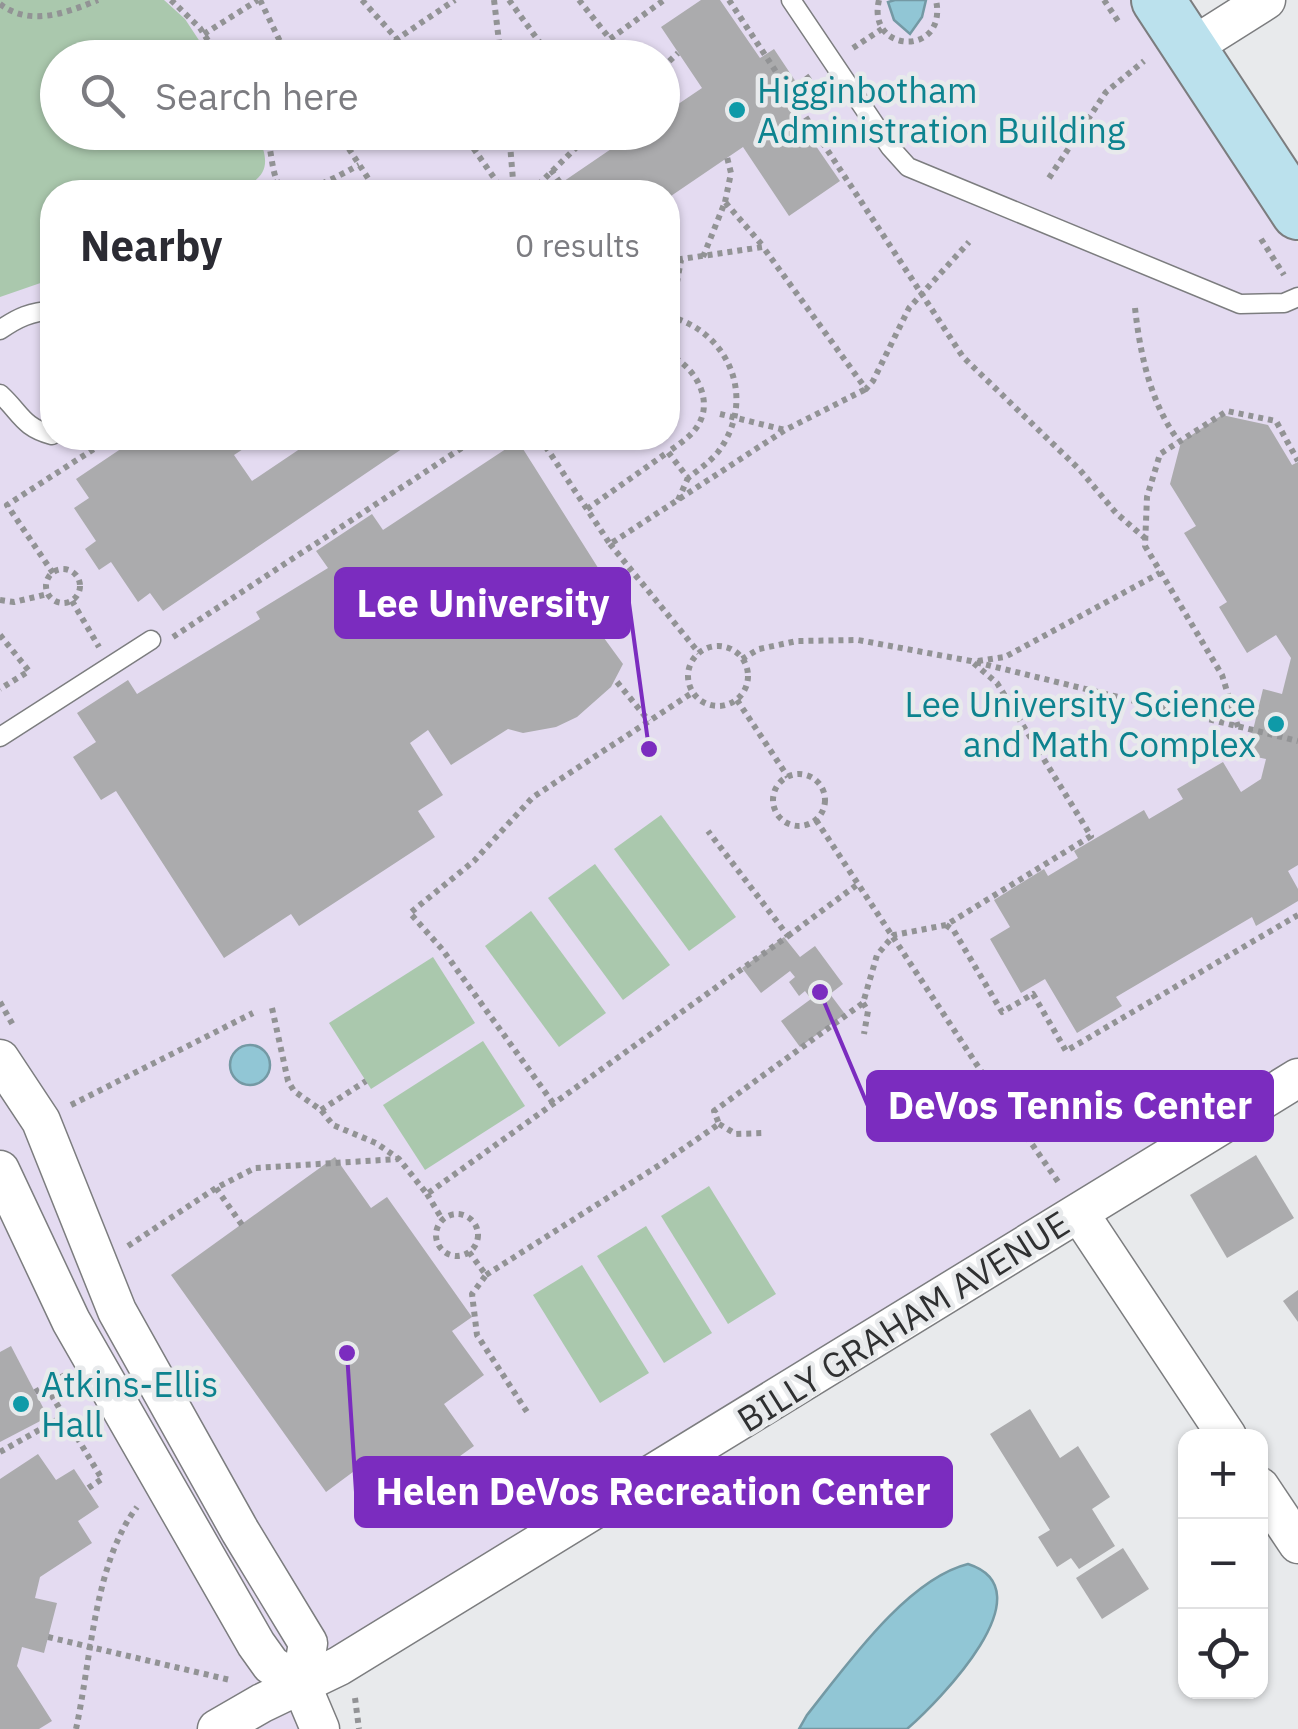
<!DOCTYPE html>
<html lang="en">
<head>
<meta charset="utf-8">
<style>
	:root { --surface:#fff; --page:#f2f2f3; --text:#2b2b33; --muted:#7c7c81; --line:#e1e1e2 }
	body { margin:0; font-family:"IBM Plex Sans",sans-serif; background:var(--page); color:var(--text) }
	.controls { position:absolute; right:30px; bottom:30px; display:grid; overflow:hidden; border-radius:20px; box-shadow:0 2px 8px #0004 }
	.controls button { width:90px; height:90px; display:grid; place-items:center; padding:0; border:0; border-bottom:2px solid var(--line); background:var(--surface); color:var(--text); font:50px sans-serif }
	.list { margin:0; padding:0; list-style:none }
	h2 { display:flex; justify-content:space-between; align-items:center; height:130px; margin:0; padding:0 40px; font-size:42px }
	h2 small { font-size:32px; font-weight:400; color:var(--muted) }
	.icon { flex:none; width:55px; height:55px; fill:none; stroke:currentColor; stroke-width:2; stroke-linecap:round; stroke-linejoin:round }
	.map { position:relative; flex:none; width:1298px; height:1729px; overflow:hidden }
	.search { position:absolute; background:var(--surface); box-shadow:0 2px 8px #0004; left:40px; top:40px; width:640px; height:110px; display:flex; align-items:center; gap:25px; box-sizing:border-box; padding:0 35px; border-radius:55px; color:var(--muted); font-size:38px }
	.panel { position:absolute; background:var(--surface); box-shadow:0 2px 8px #0004; left:40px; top:180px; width:640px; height:270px; border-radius:40px }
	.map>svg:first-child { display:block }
	.education { fill:#e4dbf1; fill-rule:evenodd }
	.green { fill:#aac8ad }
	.water { fill:#91c6d5; stroke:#7499a4; stroke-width:2.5 }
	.building { fill:#ababad }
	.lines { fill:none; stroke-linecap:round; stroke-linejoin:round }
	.service-casing { stroke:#7c7d7f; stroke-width:21 }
	.minor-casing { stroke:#7c7d7f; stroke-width:41 }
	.secondary-casing { stroke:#7c7d7f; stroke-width:56 }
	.path { stroke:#929395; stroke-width:6; stroke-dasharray:5 5; stroke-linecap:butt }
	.service { stroke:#fff; stroke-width:18 }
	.minor { stroke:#fff; stroke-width:38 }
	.secondary { stroke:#bbe1ed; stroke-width:52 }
	.culture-dot { fill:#0f9aa8; stroke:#e8eaec; stroke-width:4 }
	.labels { text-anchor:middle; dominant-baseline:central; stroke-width:9; stroke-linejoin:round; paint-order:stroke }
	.culture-label { font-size:35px; fill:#0d838f; stroke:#e8eaec; text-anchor:start }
	.street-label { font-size:35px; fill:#2f3031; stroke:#e8eaec }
	.leader { fill:none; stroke:#7b2cbf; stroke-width:4 }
	.callout-dot { fill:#7b2cbf; stroke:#e8eaec; stroke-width:4 }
	.callout { fill:#7b2cbf; stroke:#7b2cbf; stroke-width:4 }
	.callout-label { font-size:38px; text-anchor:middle; font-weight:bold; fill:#fff }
</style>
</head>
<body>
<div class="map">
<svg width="1298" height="1729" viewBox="0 0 1298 1729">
	<rect width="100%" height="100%" fill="#e8eaec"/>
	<path class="education" d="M0 0H1145L1298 244V1061L301 1683 320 1729H0ZM58 58H662V132H58ZM52 192H668V438H52Z"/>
	<g class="green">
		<path d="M0 0H164L185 19 210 57 58 58V132L257 133C272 166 267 178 235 192H52V279L0 297Z"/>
		<path d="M661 815 736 917 689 951 614 849Z"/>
		<path d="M595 864 670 965 623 1000 548 898Z"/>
		<path d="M531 911 606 1013 559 1047 485 946Z"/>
		<path d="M433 957 475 1023 371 1089 329 1023Z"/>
		<path d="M483 1041 525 1106 425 1170 383 1105Z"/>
		<path d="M709 1186 776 1294 728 1324 661 1216Z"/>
		<path d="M646 1226 712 1333 664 1363 597 1256Z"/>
		<path d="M582 1265 649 1373 600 1403 533 1295Z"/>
	</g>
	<g class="water">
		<path d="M895 0H926L922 17 910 34 894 20 888 2Z"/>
		<circle cx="250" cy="1065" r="20"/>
		<path d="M968 1564C1049 1590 939 1701 907 1729H799L807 1715C846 1666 907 1579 968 1564Z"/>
	</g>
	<g class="building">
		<path d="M701 0H720L760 58 774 49 812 106 796 117 840 181 789 216 743 147 668 198V192H548L636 132H662V115L702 88 661 27Z"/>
		<path d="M1222 415 1268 425 1292 465 1298 462V865L1288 871 1298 889V901L1256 926 1252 917 1116 997 1122 1006 1077 1033 1045 979 1021 993 990 939 1010 927 994 900 1044 869 1048 876 1078 858 1074 851 1144 810 1149 819 1183 799 1177 789 1223 762 1241 792 1261 779 1266 759 1247 755 1263 689 1282 694 1291 658 1276 635 1247 653 1219 607 1227 602 1184 533 1196 526 1170 484 1181 442Z"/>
		<path d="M137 438H260L234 455 252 481 316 438H418L163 611 150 593 138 602 111 562 99 570 85 549 96 541 74 508 89 498 76 479Z"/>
		<path d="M518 441 631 620 604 638 623 664 611 687 577 717 556 727 523 733 508 729 451 765 428 730 410 743 443 795 418 811 435 837 299 926 291 914 224 958 116 791 101 800 73 757 96 742 77 713 128 680 137 694 260 619 256 612 328 568 316 551 372 514 383 530Z"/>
		<path d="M784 937 800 957 815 946 843 984 830 994 845 1014 800 1047 781 1021 811 999 805 991 799 996 789 982 795 977 790 971 761 993 742 968Z"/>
		<path d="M1256 1155 1294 1218 1227 1258 1190 1195Z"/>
		<path d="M335 1157 371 1208 387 1197 472 1317 452 1331 484 1375 444 1404 474 1446 389 1507 361 1466 326 1492 171 1275Z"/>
		<path d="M1298 1290V1322L1283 1301Z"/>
		<path d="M11 1346 48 1417 0 1442V1352Z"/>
		<path d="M1030 1409 1060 1458 1078 1446 1110 1497 1092 1509 1115 1546 1079 1569 1071 1558 1057 1567 1038 1537 1050 1530 990 1434Z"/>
		<path d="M38 1454 56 1480 74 1469 99 1507 78 1521 92 1543 40 1577 35 1598 57 1603 44 1653 22 1647 17 1666 52 1721 39 1729H0V1479Z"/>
		<path d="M1123 1548 1149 1589 1102 1619 1076 1578Z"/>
	</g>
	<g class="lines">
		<g class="service-casing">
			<g id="service">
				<path d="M791 0 890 147 908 167 1240 304 1284 303 1298 297"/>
				<path d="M0 330C17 318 32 311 52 311"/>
				<path d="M0 394C21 413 22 427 52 435"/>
				<path d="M0 737 151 640"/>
			</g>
		</g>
		<g class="minor-casing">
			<g id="minor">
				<path d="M1190 48 1266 0"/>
				<path d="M0 1059 41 1121 117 1311 240 1531 308 1643 301 1684 320 1729"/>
				<path d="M0 1170 71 1321 256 1644 271 1665 301 1684"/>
				<path d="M1079 1213 1227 1436"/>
				<path d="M1260 1487 1298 1544"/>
				<path d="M217 1729 262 1703 339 1666 1298 1078"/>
			</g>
		</g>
		<g class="secondary-casing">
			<path id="secondary" d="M1158 0 1298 213"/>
		</g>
		<g class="path">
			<path d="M171 0 200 28 219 58"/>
			<path d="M260 0 288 58"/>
			<path d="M362 0 397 39 455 0"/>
			<path d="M494 0 501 58"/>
			<path d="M509 0 551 58"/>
			<path d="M579 0 610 39 664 0"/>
			<path d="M729 0 963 357 1080 470 1116 513 1145 538"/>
			<path d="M879 0C866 54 948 57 936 0"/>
			<path d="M1104 0 1120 24"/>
			<path d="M0 4C30 27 66 13 98 0"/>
			<path d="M204 34 258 0"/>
			<path d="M853 48 882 29"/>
			<path d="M294 58 305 54 320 58"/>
			<path d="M359 58 397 39 409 58"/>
			<path d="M662 68 678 53"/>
			<path d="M798 85 813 74"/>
			<path d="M265 132C272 149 271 167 277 181 288 207 343 173 359 165"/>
			<path d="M338 132 377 192"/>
			<path d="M462 132 504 192"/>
			<path d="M509 132 514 192"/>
			<path d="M606 132 615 147"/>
			<path d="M551 170 561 184"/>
			<path d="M1049 178 1106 92 1144 61"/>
			<path d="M256 192 277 182"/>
			<path d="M531 192 592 132"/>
			<path d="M725 202 731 173 727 157"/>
			<path d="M1261 239 1284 275"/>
			<path d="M703 257 725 202 763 246"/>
			<path d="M668 261 763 247 866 389 873 381 909 308 969 242"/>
			<path d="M1135 308C1140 353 1150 402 1178 440"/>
			<path d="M668 316C729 331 758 399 718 452 710 462 698 470 688 478L668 452C676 446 686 440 693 432 718 404 696 367 668 354"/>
			<path d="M668 332 681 260"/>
			<path d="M720 414 785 430"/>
			<path d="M540 438 610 544 785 430 866 389"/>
			<path d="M678 500 688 478"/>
			<path d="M587 509 668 452"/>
			<path d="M610 544 699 653"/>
			<circle cx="63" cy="586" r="17"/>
			<path d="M53 573 7 505 111 438"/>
			<path d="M0 600 14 602 48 594"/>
			<path d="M72 601 99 647"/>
			<path d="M0 635 29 671 0 689"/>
			<path d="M173 637 477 438"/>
			<circle cx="718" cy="676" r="30"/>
			<path d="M742 659 759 649 797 641 858 640 971 661 1298 741"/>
			<path d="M978 661 1005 657 1160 573"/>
			<path d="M617 682 649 721"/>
			<path d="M737 700 788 777"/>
			<path d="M1238 727 1222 675 1145 546 1147 497 1160 454 1227 411 1276 421 1298 461"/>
			<circle cx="799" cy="800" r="26"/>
			<path d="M816 820 981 1071 1059 1183"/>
			<path d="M946 925 954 931 1002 1012 1033 994 1066 1051 1298 915"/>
			<path d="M788 936 858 884"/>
			<path d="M0 1002 14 1027"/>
			<path d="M863 1003 868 1011 864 1034"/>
			<path d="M272 1008 288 1081 294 1091 321 1110 333 1125 376 1143 399 1159 427 1194 788 936 708 831"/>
			<path d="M553 1103 442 949 410 913 474 861 533 797 692 693"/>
			<path d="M71 1105 253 1013"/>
			<path d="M321 1110 366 1081"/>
			<path d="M719 1124 736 1134 764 1133"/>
			<path d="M216 1188 242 1225"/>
			<path d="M427 1194 442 1219"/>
			<circle cx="457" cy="1235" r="21"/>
			<path d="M128 1246 216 1188 255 1168 398 1159"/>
			<path d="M469 1252 486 1275 472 1294 477 1335 529 1415"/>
			<path d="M486 1275 661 1164 719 1124 714 1111 863 1003 877 955 894 935 946 925 1091 836 997 683 971 661"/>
			<path d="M46 1386 102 1479 87 1489"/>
			<path d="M35 1392 65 1375"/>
			<path d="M0 1452 64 1416"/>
			<path d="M48 1637 230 1680"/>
			<path d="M355 1698 359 1729"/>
			<path d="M76 1729C91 1661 94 1563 137 1507"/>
		</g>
		<use href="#service" class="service"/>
		<use href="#minor" class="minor"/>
		<use href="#secondary" class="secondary"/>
	</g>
	<g class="culture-dot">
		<circle cx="737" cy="110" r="10"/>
		<circle cx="1276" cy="724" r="10"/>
		<circle cx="21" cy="1404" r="10"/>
	</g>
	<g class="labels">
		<g class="culture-label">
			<text x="757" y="90">Higginbotham<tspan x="757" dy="40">Administration Building</tspan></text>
			<text x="1256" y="704" text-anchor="end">Lee University Science<tspan x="1256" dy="40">and Math Complex</tspan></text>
			<text x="41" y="1384">Atkins-Ellis<tspan x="41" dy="40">Hall</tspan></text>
		</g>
		<g class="street-label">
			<text transform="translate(903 1321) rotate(-32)">BILLY GRAHAM AVENUE</text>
		</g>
	</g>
	<path class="leader" d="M649 749L629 603M820 992L868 1106M347 1353L356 1492"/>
	<g class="callout-dot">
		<circle cx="649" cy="749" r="10"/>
		<circle cx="820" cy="992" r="10"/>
		<circle cx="347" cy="1353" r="10"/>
	</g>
	<g class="callout">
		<rect x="336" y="569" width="293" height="68" rx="10"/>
		<rect x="868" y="1072" width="404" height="68" rx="10"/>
		<rect x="356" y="1458" width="595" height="68" rx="10"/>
	</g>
	<g class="callout-label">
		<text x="483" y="617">Lee University</text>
		<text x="1070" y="1119">DeVos Tennis Center</text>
		<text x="653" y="1505">Helen DeVos Recreation Center</text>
	</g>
</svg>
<div class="controls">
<button>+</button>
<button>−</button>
<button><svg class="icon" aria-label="locate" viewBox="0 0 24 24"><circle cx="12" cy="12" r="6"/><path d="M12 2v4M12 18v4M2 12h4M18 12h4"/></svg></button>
</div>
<div class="search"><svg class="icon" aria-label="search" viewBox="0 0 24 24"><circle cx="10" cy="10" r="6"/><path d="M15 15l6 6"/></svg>Search here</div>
<section class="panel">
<h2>Nearby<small>0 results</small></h2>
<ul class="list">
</ul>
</section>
</div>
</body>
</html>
